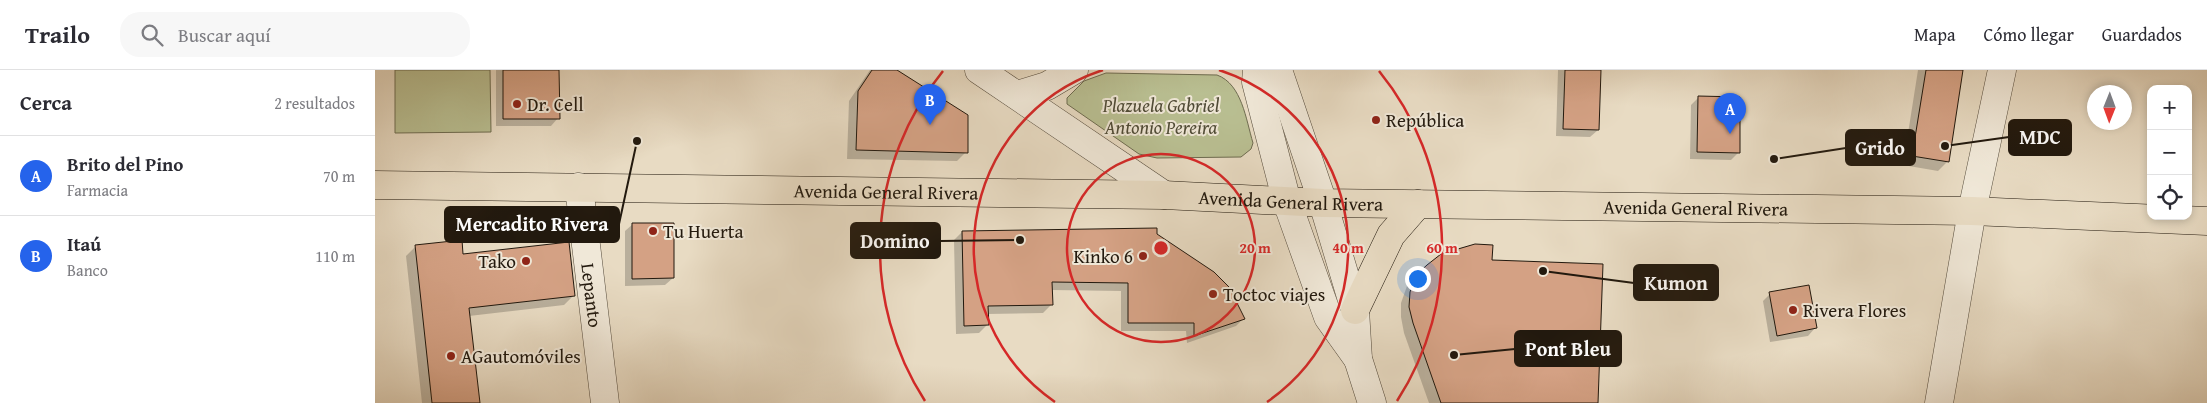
<!DOCTYPE html>
<html lang="es">
<head>
<meta charset="utf-8">
<style>
	:root { --surface:#fff; --page:#f7f7f7; --text:#2b2b33; --muted:#7c7c81; --line:#e1e1e2; --accent:#2563eb }
	body { margin:0; font-family:"Gentium Book Plus",serif; background:var(--page); color:var(--text) }
	.controls { position:absolute; right:15px; top:15px; display:grid; overflow:hidden; border-radius:10px; box-shadow:0 2px 8px #0003 }
	.controls button { width:45px; height:45px; display:grid; place-items:center; padding:0; border:0; border-bottom:1px solid var(--line); background:var(--surface); color:var(--text); font:25px sans-serif }
	.compass { position:absolute; left:1712px; top:15px; width:45px; height:45px; border-radius:50%; background:var(--surface); box-shadow:0 2px 8px #0003; rotate:181deg }
	.you { position:absolute; left:1042px; top:208px; width:18px; height:18px; margin:-12px; border:4px solid #fff; border-radius:50%; background:#1a73e8; box-shadow:0 0 0 8px #1a73e833 }
	.badge { display:grid; place-items:center; width:32px; height:32px; border-radius:50%; background:var(--accent); color:#fff; font-size:16px; font-weight:700 }
	.pin { position:absolute; translate:-50% -41px; filter:drop-shadow(0 1px 2px #0008) }
	.pin::after { content:''; position:absolute; top:26px; width:18px; height:15px; background:inherit; clip-path:polygon(0 0,100% 0,50% 100%) }
	.list { margin:0; padding:0; list-style:none }
	h2 { display:flex; justify-content:space-between; align-items:center; height:65px; margin:0; padding:0 20px; font-size:21px }
	h2 small { font-size:16px; font-weight:400; color:var(--muted) }
	.list li { display:grid; grid-template-columns:32px 1fr auto; gap:15px; align-items:center; box-sizing:border-box; height:80px; padding:0 20px; border-top:1px solid var(--line) }
	.list b { display:block; font-size:19px; white-space:nowrap }
	.list p { margin:0; font-size:16px; white-space:nowrap; color:var(--muted) }
	.list em { font-size:16px; font-style:normal; color:var(--muted) }
	.icon { flex:none; width:28px; height:28px; fill:none; stroke:currentColor; stroke-width:2; stroke-linecap:round; stroke-linejoin:round }
	.map { position:relative; flex:none; width:1832px; height:333px; overflow:hidden }
	header { display:flex; align-items:center; gap:30px; box-sizing:border-box; height:70px; padding:0 25px; background:var(--surface); border-bottom:1px solid var(--line) }
	header strong { font-size:24px }
	nav { display:flex; gap:28px; margin-inline-start:auto; font-size:18px }
	.search { width:350px; height:45px; background:var(--page); display:flex; align-items:center; gap:12px; box-sizing:border-box; padding:0 18px; border-radius:20px; color:var(--muted); font-size:19px }
	main { display:flex }
	aside { flex:1; background:var(--surface) }
	.map>svg:first-child { display:block }
	.green { fill:#b9bf92; stroke:#6e6c50 }
	.shadow { fill:#0003 }
	.building { fill:#d4a184; stroke:#22190e }
	.lines { fill:none; stroke-linecap:round; stroke-linejoin:round }
	.minor-casing { stroke:#544a3b; stroke-width:29 }
	.major-casing { stroke:#22190e; stroke-width:29 }
	.minor { stroke:#f0e8d8; stroke-width:28 }
	.major { stroke:#e8dbc3; stroke-width:28 }
	.ring { fill:none; stroke:#d62828; stroke-width:2.5 }
	.poi-dot { fill:#8f2418; stroke:#f0e8d8; stroke-width:2 }
	.labels { text-anchor:middle; dominant-baseline:central; stroke-width:4; stroke-linejoin:round; paint-order:stroke }
	.poi-label { font-size:19px; fill:#22190e; stroke:#f0e8d8; text-anchor:start }
	.park-label { font-size:19px; font-style:italic; fill:#4f4b36; stroke:#f0e8d8 }
	.street-label { font-size:19px; fill:#22190e; stroke:#f0e8d8 }
	.centre { fill:#d62828; stroke:#f0e8d8; stroke-width:2.5 }
	.ring-label { font-size:15px; text-anchor:middle; font-weight:bold; fill:#d62828; stroke:#f0e8d8; stroke-width:4; stroke-linejoin:round; paint-order:stroke }
	.leader { fill:none; stroke:#22190e; stroke-width:2 }
	.callout-dot { fill:#22190e; stroke:#f0e8d8; stroke-width:2 }
	.callout { fill:#22190e; stroke:#22190e; stroke-width:2 }
	.callout-label { font-size:20px; text-anchor:middle; font-weight:bold; fill:#fff }
</style>
</head>
<body>
<header>
<strong>Trailo</strong>
<div class="search"><svg class="icon" aria-label="search" viewBox="0 0 24 24"><circle cx="10" cy="10" r="6"/><path d="M15 15l6 6"/></svg>Buscar aquí</div>
<nav><a>Mapa</a><a>Cómo llegar</a><a>Guardados</a></nav>
</header>
<main>
<aside>
<h2>Cerca<small>2 resultados</small></h2>
<ul class="list">
<li><span class="badge">A</span><div><b>Brito del Pino</b><p>Farmacia</p></div><em>70 m</em></li>
<li><span class="badge">B</span><div><b>Itaú</b><p>Banco</p></div><em>110 m</em></li>
</ul>
</aside>
<div class="map">
<svg width="1832" height="333" viewBox="0 0 1832 333">
	<rect width="100%" height="100%" fill="#e8dbc3"/>
	<filter id="stains"><feTurbulence type="fractalNoise" baseFrequency=".004" numOctaves="4"/><feColorMatrix values="0 0 0 0 .2 0 0 0 0 .09 0 0 0 0 .02 0 0 0 .5 -.17"/></filter>
	<radialGradient id="worn" r=".72"><stop offset=".6" stop-color="#630" stop-opacity="0"/><stop offset="1" stop-color="#630" stop-opacity=".3"/></radialGradient>
	<g class="green">
		<path d="M20 0H115L116 62 20 63Z"/>
		<path d="M731 3 842 5C867 14 871 50 878 73L876 79 866 87 782 88 764 84 692 34V28L709 11Z"/>
	</g>
	<g class="shadow">
		<path d="M121 0H183V48L176 56H121Z"/>
		<path d="M495 0H519L591 82 582 91 472 89 474 31Z"/>
		<path d="M1183 0H1224L1223 60 1215 67 1181 66Z"/>
		<path d="M1543 0H1587L1573 91 1563 101 1528 95Z"/>
		<path d="M1323 28 1364 82 1356 90 1315 89 1316 35Z"/>
		<path d="M258 154 298 208 290 215 250 216V161Z"/>
		<path d="M587 162 781 165 869 248 861 256 812 273 811 261H746V221L676 220V235L668 243 612 244V255L604 263 581 264 579 170Z"/>
		<path d="M86 172 87 185 198 226 189 235 94 246 103 333H47L31 186 40 177Z"/>
		<path d="M1116 191 1222 333H1054L1029 263 1026 247V233L1032 216 1042 206Z"/>
		<path d="M1395 224 1440 258 1433 266 1395 272 1388 231Z"/>
	</g>
	<g class="building">
		<path d="M128 0H184L185 49H128Z"/>
		<path d="M497 0H522L593 45V83L481 80 483 21Z"/>
		<path d="M1190 0H1226L1224 60 1188 59Z"/>
		<path d="M1551 0H1588L1574 92 1537 86Z"/>
		<path d="M1323 26 1365 27V83L1322 82Z"/>
		<path d="M257 153H299V208L257 209Z"/>
		<path d="M782 158V164L839 202 854 217 870 249 819 266V253H753V213L677 212 678 235 613 236 614 255 589 256 587 161Z"/>
		<path d="M87 170 88 184 194 172 200 226 94 238 105 333H57L40 175Z"/>
		<path d="M1100 174 1118 175 1117 190 1228 194 1223 333H1066L1038 253 1034 237 1035 222 1041 205 1052 195 1066 184Z"/>
		<path d="M1434 215 1442 258 1402 266 1394 222Z"/>
	</g>
	<g class="lines">
		<g class="minor-casing">
			<g id="minor">
				<path d="M604 0 789 125"/>
				<path d="M882 0 881 12 912 132 953 247 983 289"/>
				<path d="M903 0 948 133 980 240 983 289 997 333"/>
				<path d="M642 25 672 16 699 0"/>
				<path id="s1" d="M204 117 230 333"/>
				<path d="M1564 333 1597 141 1627 0"/>
			</g>
		</g>
		<g class="major-casing">
			<g id="major">
				<path id="s2" d="M0 115 789 125 948 133 1597 141 1832 151"/>
				<path d="M980 240 1016 165 1043 134"/>
			</g>
		</g>
		<use href="#minor" class="minor"/>
		<use href="#major" class="major"/>
	</g>
	<g class="ring">
		<circle cx="786" cy="178" r="94"/>
		<path d="M680 332A187 187 0 0 1 728 0M844 0A187 187 0 0 1 892 332"/>
		<path d="M550 331A281 281 0 0 1 568 1M1004 1A281 281 0 0 1 1022 331"/>
	</g>
	<g class="poi-dot">
		<circle cx="142" cy="34" r="5"/>
		<circle cx="1001" cy="50" r="5"/>
		<circle cx="278" cy="161" r="5"/>
		<circle cx="768" cy="186" r="5"/>
		<circle cx="151" cy="191" r="5"/>
		<circle cx="838" cy="224" r="5"/>
		<circle cx="1418" cy="240" r="5"/>
		<circle cx="76" cy="286" r="5"/>
	</g>
	<g class="labels">
		<g class="poi-label">
			<text x="152" y="34">Dr. Cell</text>
			<text x="1011" y="50">República</text>
			<text x="288" y="161">Tu Huerta</text>
			<text x="758" y="186" text-anchor="end">Kinko 6</text>
			<text x="141" y="191" text-anchor="end">Tako</text>
			<text x="848" y="224">Toctoc viajes</text>
			<text x="1428" y="240">Rivera Flores</text>
			<text x="86" y="286">AGautomóviles</text>
		</g>
		<g class="park-label">
			<text x="786" y="35">Plazuela Gabriel<tspan x="786" dy="22">Antonio Pereira</tspan></text>
		</g>
		<g class="street-label">
			<text stroke="none"><textPath href="#s2" startOffset="511">Avenida General Rivera</textPath></text>
			<text stroke="none"><textPath href="#s2" startOffset="916">Avenida General Rivera</textPath></text>
			<text stroke="none"><textPath href="#s2" startOffset="1321">Avenida General Rivera</textPath></text>
			<text stroke="none"><textPath href="#s1" startOffset="109">Lepanto</textPath></text>
		</g>
	</g>
	<circle cx="786" cy="178" r="8" class="centre"/>
	<g class="ring-label">
		<text x="880" y="183">20 m</text>
		<text x="973" y="183">40 m</text>
		<text x="1067" y="183">60 m</text>
	</g>
	<path class="leader" d="M1570 76L1634 67M1399 89L1471 78M262 71L244 154M645 170L565 171M1168 201L1259 213M1079 285L1140 279"/>
	<g class="callout-dot">
		<circle cx="1570" cy="76" r="5"/>
		<circle cx="1399" cy="89" r="5"/>
		<circle cx="262" cy="71" r="5"/>
		<circle cx="645" cy="170" r="5"/>
		<circle cx="1168" cy="201" r="5"/>
		<circle cx="1079" cy="285" r="5"/>
	</g>
	<g class="callout">
		<rect x="1634" y="50" width="62" height="35" rx="5"/>
		<rect x="1471" y="60" width="69" height="35" rx="5"/>
		<rect x="70" y="137" width="174" height="35" rx="5"/>
		<rect x="476" y="153" width="89" height="35" rx="5"/>
		<rect x="1259" y="195" width="84" height="35" rx="5"/>
		<rect x="1140" y="261" width="106" height="35" rx="5"/>
	</g>
	<g class="callout-label">
		<text x="1665" y="74">MDC</text>
		<text x="1505" y="85">Grido</text>
		<text x="157" y="161">Mercadito Rivera</text>
		<text x="520" y="178">Domino</text>
		<text x="1301" y="220">Kumon</text>
		<text x="1193" y="286">Pont Bleu</text>
	</g>
	<rect width="100%" height="100%" filter="url(#stains)"/>
	<rect width="100%" height="100%" fill="url(#worn)"/>
</svg>
<div class="controls">
<button>+</button>
<button>−</button>
<button><svg class="icon" aria-label="locate" viewBox="0 0 24 24"><circle cx="12" cy="12" r="6"/><path d="M12 2v4M12 18v4M2 12h4M18 12h4"/></svg></button>
</div>
<svg class="compass" viewBox="-18 -18 36 36"><path d="M0-13l5 13h-10z" fill="#e53935"/><path d="M0 13l5-13h-10z" fill="#7c7c81"/></svg>
<div class="you"></div>
<div class="pin badge" style="left:1355px;top:64px">A</div>
<div class="pin badge" style="left:555px;top:55px">B</div>
</div>
</main>
</body>
</html>
